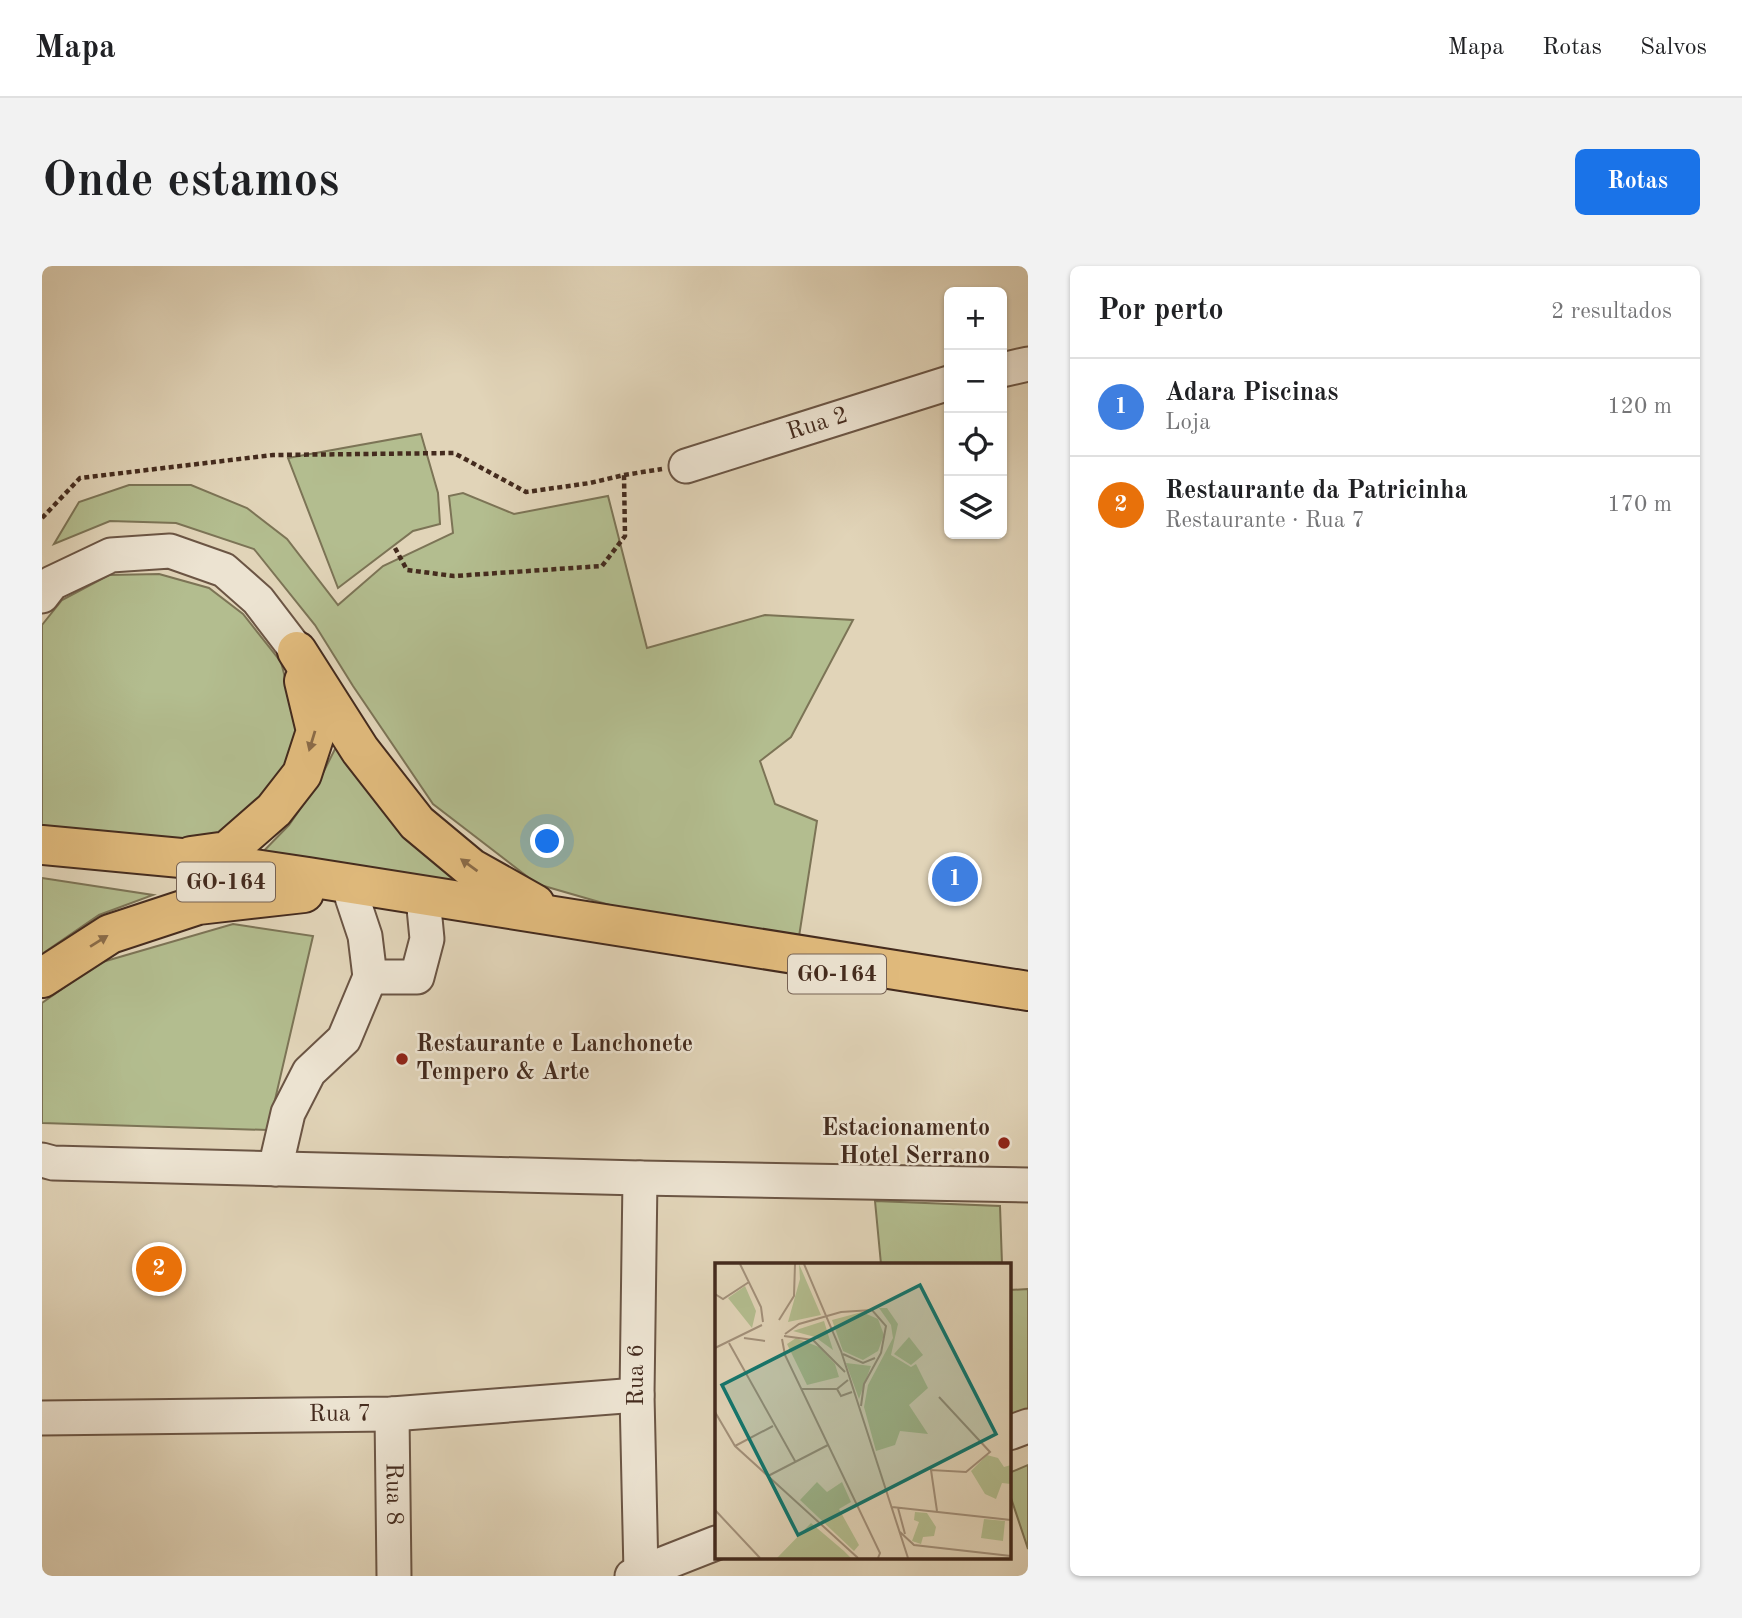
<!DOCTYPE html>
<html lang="pt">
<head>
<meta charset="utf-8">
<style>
	:root { --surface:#fff; --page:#f2f2f2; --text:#202124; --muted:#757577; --line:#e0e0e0; --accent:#1a73e8 }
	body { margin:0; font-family:"Old Standard TT",serif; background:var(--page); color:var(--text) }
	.controls { position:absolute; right:21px; top:21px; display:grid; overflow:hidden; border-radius:10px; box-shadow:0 2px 5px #0004 }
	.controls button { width:63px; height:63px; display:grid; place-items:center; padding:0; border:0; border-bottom:2px solid var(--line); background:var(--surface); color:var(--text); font:35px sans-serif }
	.you { position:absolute; left:506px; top:576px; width:24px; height:24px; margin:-18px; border:5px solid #fff; border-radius:50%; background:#1a73e8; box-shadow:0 0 0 10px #1a73e833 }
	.badge { display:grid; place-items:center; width:46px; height:46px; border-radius:50%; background:var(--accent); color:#fff; font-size:23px; font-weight:700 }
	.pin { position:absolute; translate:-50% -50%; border:4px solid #fff; box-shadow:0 2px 7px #0006 }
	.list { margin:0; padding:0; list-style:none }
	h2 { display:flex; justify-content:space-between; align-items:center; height:91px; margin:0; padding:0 28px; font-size:30px }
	h2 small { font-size:23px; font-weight:400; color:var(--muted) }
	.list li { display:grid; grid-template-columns:46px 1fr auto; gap:21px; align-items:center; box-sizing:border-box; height:98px; padding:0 28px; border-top:2px solid var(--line) }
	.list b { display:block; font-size:26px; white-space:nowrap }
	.list p { margin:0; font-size:23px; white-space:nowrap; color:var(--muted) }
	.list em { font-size:23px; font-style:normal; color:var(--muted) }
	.icon { flex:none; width:38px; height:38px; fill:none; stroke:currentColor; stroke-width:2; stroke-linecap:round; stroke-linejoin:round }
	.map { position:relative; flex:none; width:986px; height:1310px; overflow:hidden; border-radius:10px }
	header { display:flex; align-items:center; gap:42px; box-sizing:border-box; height:98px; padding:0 35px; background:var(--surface); border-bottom:2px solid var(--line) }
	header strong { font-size:33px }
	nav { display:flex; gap:38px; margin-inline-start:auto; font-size:24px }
	.intro { display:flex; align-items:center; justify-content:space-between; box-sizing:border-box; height:168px; padding:0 42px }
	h1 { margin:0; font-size:49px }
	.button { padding:18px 32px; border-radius:10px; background:var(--accent); color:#fff; font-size:24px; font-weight:700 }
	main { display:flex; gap:42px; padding:0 42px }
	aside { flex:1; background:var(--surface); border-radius:10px; box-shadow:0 2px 5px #0004 }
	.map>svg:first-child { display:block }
	.green { fill:#b3bd8f; stroke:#7c7456; stroke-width:2 }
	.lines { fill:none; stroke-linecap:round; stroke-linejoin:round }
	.minor-casing { stroke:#6b5544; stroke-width:37 }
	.major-casing { stroke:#442b1e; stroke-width:42 }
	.path { stroke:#442b1e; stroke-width:4.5; stroke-dasharray:5 3.5; stroke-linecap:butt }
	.minor { stroke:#ece3d1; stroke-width:33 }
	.major { stroke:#e0ba7c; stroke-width:38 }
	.oneway { fill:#8a6b48 }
	.poi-dot { fill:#8f2418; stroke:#ece3d1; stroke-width:2.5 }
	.labels { text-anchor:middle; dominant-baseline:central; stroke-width:5; stroke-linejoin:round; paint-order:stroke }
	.shield { fill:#ece3d1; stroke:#766254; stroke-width:2 }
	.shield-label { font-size:23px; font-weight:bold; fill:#442b1e }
	.street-label { font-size:24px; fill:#442b1e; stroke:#ece3d1 }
	.poi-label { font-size:24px; font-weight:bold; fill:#442b1e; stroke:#ece3d1; text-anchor:start }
	.inset-road { fill:none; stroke:#a2907a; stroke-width:2 }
	.view { fill:#0f766e; fill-opacity:0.15; stroke:#0f766e; stroke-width:3.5 }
	.inset-edge { fill:none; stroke:#442b1e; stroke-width:3.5 }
</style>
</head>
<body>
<header>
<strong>Mapa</strong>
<nav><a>Mapa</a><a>Rotas</a><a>Salvos</a></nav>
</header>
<div class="intro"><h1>Onde estamos</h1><a class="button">Rotas</a></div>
<main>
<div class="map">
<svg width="986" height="1310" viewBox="0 0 986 1310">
	<rect width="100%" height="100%" fill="#e1d4b8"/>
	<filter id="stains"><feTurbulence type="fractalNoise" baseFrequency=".00286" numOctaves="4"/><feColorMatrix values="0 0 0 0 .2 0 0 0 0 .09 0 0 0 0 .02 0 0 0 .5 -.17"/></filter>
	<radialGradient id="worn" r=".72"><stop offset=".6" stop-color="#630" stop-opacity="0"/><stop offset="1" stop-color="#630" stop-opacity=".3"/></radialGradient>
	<g class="green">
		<path d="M379 168 396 227 398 258 371 265 296 322 246 192Z"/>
		<path d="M87 219H149L205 242 245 273 296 339 341 300 411 267 407 230 421 227 472 248 566 230 605 382 723 349 811 354 749 471 718 495 733 538 775 555 756 677 630 657 495 618 391 538 311 420 273 359 212 283 134 257 68 255 12 278 37 236Z"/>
		<path d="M117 308 167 322 201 348 239 396 256 462 246 499 221 530 178 568 141 580 0 563V359L20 334 67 309Z"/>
		<path d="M299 471 436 625 212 595 247 559 276 517Z"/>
		<path d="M0 612 111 629 57 649 0 688Z"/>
		<path d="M191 658 271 670 226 864 0 857V737L57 697Z"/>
		<path d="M833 935 958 940 960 998H839Z"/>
		<path d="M986 1023V1143L967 1150V1024Z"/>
		<path d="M986 1199V1283L967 1226V1207Z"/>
	</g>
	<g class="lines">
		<g class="minor-casing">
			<g id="minor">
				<path d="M960 104 986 98"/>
				<path id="s1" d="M644 200 907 117"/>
				<path d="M0 330 10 317 69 289 128 285 182 304 216 334 255 385"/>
				<path d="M310 631 323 670 328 711H375L385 673 382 642"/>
				<path d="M0 894 11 897 598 912 986 919"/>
				<path d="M233 903 246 847 267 806 302 773 328 711"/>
				<path d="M598 912 595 1129 599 1307"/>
				<path id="s2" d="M350 1148 352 1310"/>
				<path id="s3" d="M0 1152 350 1148 595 1129"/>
				<path d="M967 1167 986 1160"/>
				<path d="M590 1310 674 1277"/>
			</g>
		</g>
		<g class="major-casing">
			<g id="major">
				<path d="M255 385 318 484 375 557 429 602 493 638"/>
				<path d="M0 579 139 592 266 611 986 725"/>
				<path d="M149 590 185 585 232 544 260 508 274 465 262 415"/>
				<path d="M0 712 68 668 156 639 262 627"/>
			</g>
		</g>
		<g class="path">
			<path d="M0 252 38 212 231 189 412 187 484 226 548 217 582 209 620 203"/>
			<path d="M353 282 365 304 412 310 560 300 583 270 582 209"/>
		</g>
		<use href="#minor" class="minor"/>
		<use href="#major" class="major"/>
	</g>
	<defs><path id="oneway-solid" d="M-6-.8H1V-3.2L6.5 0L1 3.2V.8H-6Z" transform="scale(1.75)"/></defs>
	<g class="oneway">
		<use href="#oneway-solid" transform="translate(270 475) rotate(107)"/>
		<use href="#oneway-solid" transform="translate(427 599) rotate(-144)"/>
		<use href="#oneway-solid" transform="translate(57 675) rotate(-32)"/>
	</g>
	<g class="poi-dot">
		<circle cx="360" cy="793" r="7"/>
		<circle cx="962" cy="877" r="7"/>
	</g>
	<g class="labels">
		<g class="shield">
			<rect x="135" y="596.5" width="98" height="39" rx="5"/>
			<rect x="746" y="688.5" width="98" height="39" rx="5"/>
		</g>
		<g class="shield-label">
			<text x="184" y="616">GO-164</text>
			<text x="795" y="708">GO-164</text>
		</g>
		<g class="street-label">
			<text stroke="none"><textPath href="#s1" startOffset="138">Rua 2</textPath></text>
			<text transform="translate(595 1109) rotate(-90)">Rua 6</text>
			<text stroke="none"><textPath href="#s3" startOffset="298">Rua 7</textPath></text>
			<text stroke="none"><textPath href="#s2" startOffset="80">Rua 8</textPath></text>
		</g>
		<g class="poi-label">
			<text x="374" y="779">Restaurante e Lanchonete<tspan x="374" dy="28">Tempero &amp; Arte</tspan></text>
			<text x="948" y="863" text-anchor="end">Estacionamento<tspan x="948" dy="28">Hotel Serrano</tspan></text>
		</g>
	</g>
	<g transform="translate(673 997)">
		<rect width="296" height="296" fill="#e1d4b8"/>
		<path d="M84 1 106 52 73 59 85 16ZM30 23 41 48 37 65 13 35ZM164 45H172L183 61 176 92 196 104 201 101 213 125 194 142 213 171 185 168 180 182 161 188 149 144 153 122 178 75 176 62ZM147 49 163 56 169 72 163 88 148 97 128 88 117 57ZM109 58 118 87 100 74 78 68ZM194 74 208 92 196 102 179 91ZM81 75 104 84 120 101 124 114 92 122 72 81ZM131 100 156 103 144 136ZM272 192 283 195 289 204 296 202V221L287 220 281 236 270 231 256 208ZM102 219 112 229 127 219 136 239 124 246 144 282 139 288 85 237ZM200 249 212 250 221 264 219 273 208 274 206 281 197 278 204 259 199 257ZM269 256 290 258 288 278 266 275ZM96 260 129 288 136 295H62Z" fill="#b3bd8f"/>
		<path class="inset-road" d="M25 1 46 44 48 59M89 1 126 88 193 295M0 31 8 36 34 19M64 57 79 33 80 1M70 71 84 61 126 49 157 47 171 63 166 90M69 73 98 77 130 109M29 75 50 78M67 76 70 92 165 290 163 295M14 80 80 198M0 85 47 62M128 91 148 100 160 95M133 117 122 126 126 133 137 129M86 126H122M146 143 149 121 166 90M0 149 20 183 143 295M20 183 58 163M53 213 113 182M177 244 296 257M183 245 190 271M0 247 45 295M222 248 216 207 251 209 275 189 224 134M185 269 199 282 296 293"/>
		<path class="view" d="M205 22 281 171 83 272 7 122Z"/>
		<rect width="296" height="296" class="inset-edge"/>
	</g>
	<rect width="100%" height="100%" filter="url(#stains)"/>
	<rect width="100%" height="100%" fill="url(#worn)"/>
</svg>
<div class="controls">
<button>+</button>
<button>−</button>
<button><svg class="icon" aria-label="locate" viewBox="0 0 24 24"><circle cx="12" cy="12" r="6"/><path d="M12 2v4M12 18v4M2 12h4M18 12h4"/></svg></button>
<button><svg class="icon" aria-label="layers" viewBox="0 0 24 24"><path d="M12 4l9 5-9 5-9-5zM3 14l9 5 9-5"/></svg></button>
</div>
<div class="you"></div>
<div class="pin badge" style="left:913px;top:613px;background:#3f7fe0">1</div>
<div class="pin badge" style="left:117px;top:1003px;background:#e8710a">2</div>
</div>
<aside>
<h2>Por perto<small>2 resultados</small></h2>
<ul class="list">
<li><span class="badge" style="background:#3f7fe0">1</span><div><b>Adara Piscinas</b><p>Loja</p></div><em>120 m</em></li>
<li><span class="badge" style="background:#e8710a">2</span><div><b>Restaurante da Patricinha</b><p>Restaurante · Rua 7</p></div><em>170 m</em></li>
</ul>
</aside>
</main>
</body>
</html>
